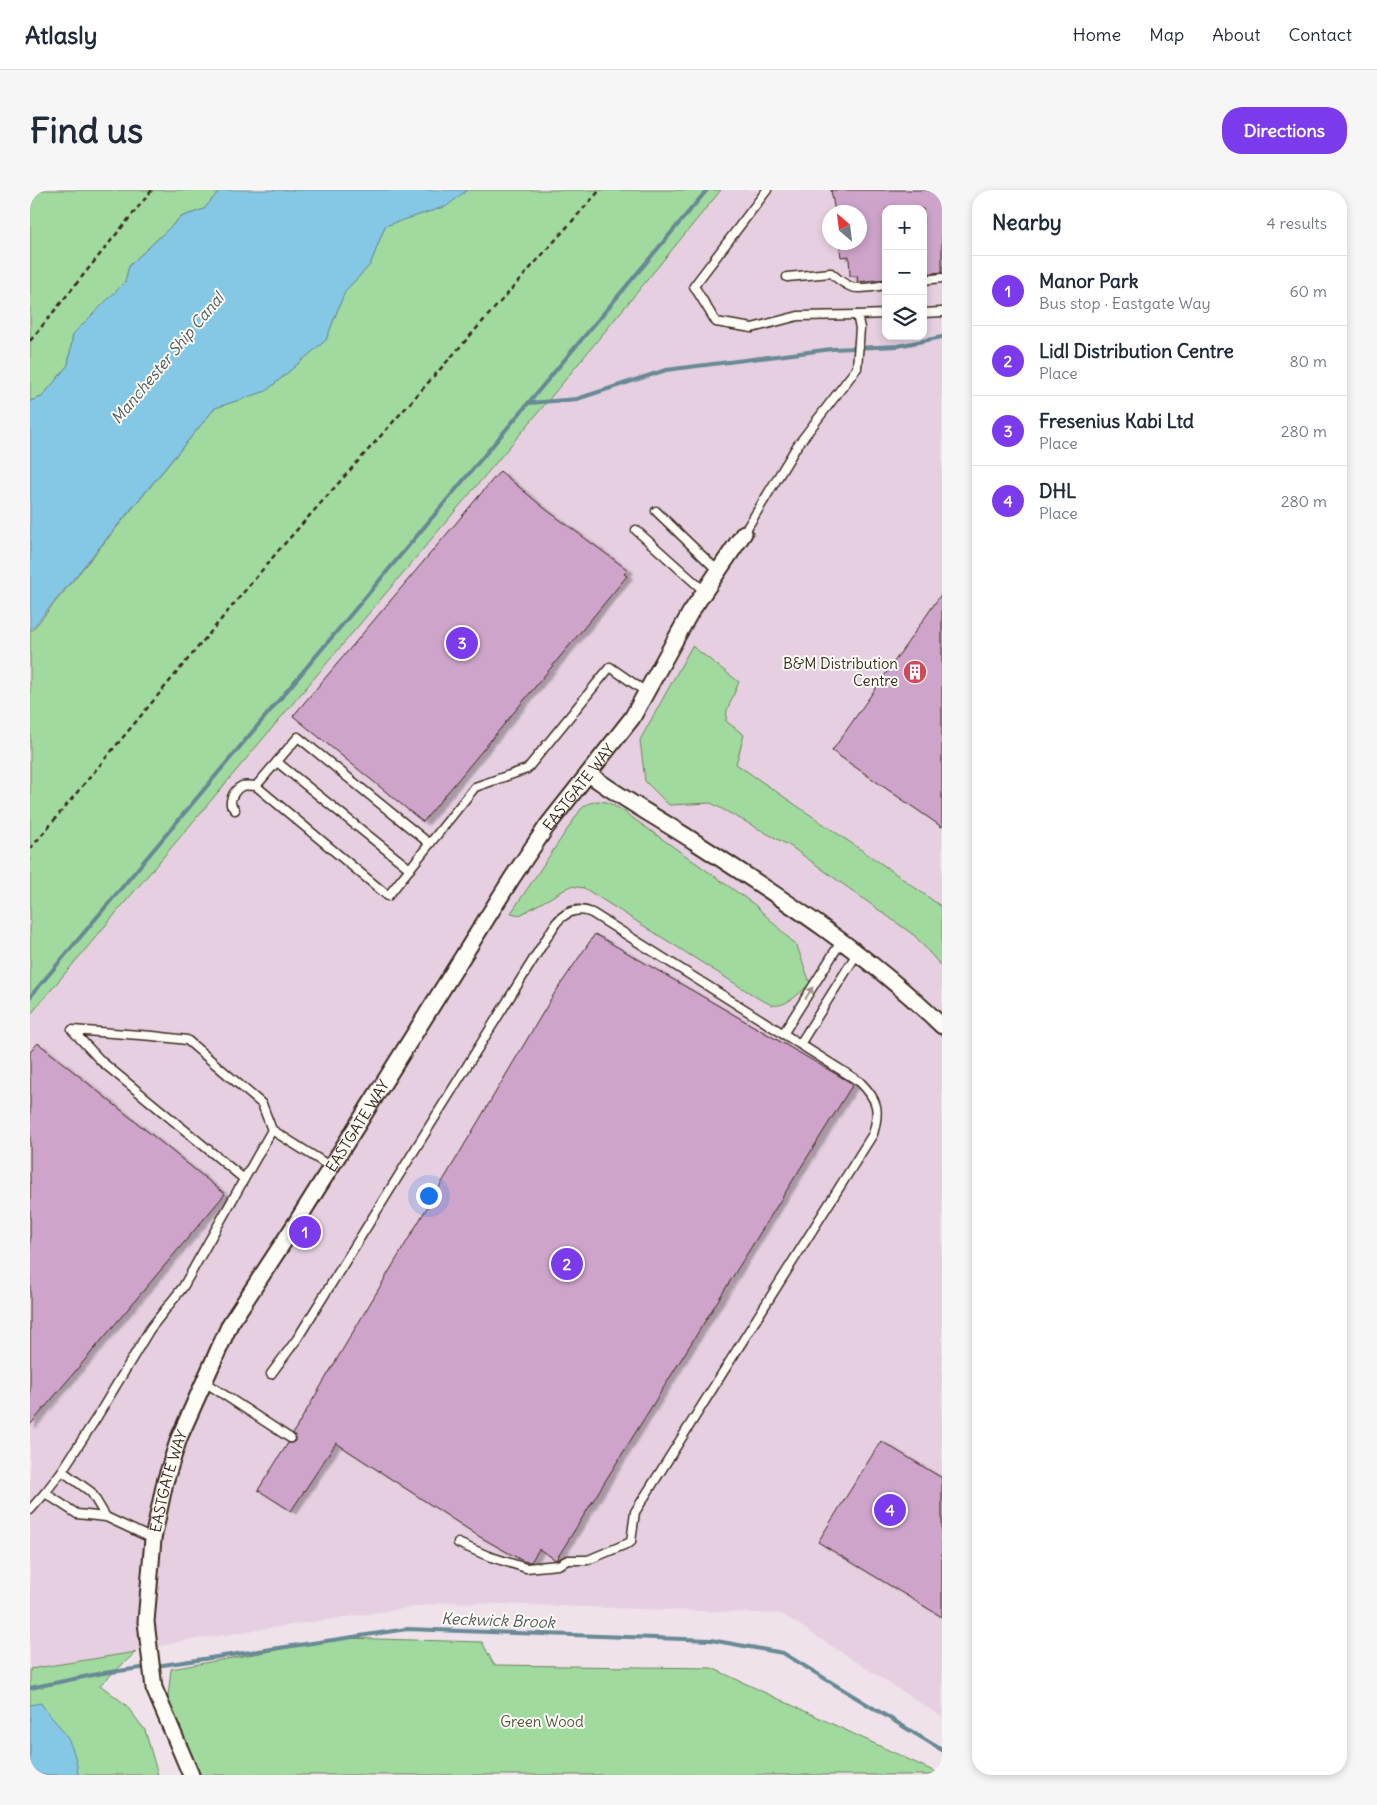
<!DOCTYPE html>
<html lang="en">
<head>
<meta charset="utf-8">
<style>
	:root { --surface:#fff; --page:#f6f6f7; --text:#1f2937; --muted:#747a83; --line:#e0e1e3; --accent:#7c3aed }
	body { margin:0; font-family:Delius,sans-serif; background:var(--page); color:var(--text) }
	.controls { position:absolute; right:15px; top:15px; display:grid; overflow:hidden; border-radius:10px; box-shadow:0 2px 8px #0003 }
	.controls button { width:45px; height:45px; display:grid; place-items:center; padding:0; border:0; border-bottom:1px solid var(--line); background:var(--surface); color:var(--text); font:25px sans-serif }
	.compass { position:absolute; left:792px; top:15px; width:45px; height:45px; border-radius:50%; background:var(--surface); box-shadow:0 2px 8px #0003; rotate:332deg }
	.you { position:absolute; left:398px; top:1005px; width:18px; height:18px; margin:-12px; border:4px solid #fff; border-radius:50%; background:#1a73e8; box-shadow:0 0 0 8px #1a73e833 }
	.badge { display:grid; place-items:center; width:32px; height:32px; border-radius:50%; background:var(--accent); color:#fff; font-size:16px; font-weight:700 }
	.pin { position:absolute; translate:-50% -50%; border:2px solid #fff; box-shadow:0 1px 5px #0006 }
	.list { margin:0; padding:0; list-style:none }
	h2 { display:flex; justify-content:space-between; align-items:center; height:65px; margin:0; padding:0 20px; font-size:21px }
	h2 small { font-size:16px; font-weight:400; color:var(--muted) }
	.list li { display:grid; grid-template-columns:32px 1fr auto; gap:15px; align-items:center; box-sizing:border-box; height:70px; padding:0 20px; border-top:1px solid var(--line) }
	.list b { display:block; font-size:19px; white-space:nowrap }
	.list p { margin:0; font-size:16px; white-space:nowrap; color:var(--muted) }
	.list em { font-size:16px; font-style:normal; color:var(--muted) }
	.icon { flex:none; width:28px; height:28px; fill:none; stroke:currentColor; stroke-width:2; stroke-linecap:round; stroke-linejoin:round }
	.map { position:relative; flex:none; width:912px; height:1585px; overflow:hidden; border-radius:20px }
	header { display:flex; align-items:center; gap:30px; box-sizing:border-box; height:70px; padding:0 25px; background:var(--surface); border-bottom:1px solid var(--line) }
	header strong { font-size:24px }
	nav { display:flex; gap:28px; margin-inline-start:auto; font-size:18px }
	.intro { display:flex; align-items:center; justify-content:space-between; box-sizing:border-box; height:120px; padding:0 30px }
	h1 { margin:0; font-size:35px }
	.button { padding:12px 22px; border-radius:20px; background:var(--accent); color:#fff; font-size:18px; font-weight:700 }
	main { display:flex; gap:30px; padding:0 30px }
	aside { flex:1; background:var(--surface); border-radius:20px; box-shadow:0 2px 8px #0003 }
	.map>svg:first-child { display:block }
	.built { fill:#e5cfe0; fill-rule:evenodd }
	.green { fill:#a0da9f; stroke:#6e825e }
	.water { fill:#84c8e5; stroke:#678995 }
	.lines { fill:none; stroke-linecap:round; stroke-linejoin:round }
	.stream { stroke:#678995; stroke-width:4 }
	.building { fill:#cea4ca; stroke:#3b2a1e; filter:url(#shadow) }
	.service-casing { stroke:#3b2a1e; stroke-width:11 }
	.minor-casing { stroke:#3b2a1e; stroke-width:19 }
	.path { stroke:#3b2a1e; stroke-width:2.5; stroke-dasharray:5 4; stroke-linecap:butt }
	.service { stroke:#fdfcf7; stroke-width:8 }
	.minor { stroke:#fdfcf7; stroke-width:15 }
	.oneway { fill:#9c938a }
	.labels { text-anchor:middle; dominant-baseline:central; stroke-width:4; stroke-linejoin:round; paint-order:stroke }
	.poi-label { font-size:15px; fill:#3b2a1e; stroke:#fdfcf7; text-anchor:end }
	.street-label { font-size:15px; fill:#3b2a1e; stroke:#fdfcf7 }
	.park-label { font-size:15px; fill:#54563e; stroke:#fdfcf7 }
	.water-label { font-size:16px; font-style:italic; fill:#51595a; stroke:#fdfcf7 }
</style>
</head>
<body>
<header>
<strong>Atlasly</strong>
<nav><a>Home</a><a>Map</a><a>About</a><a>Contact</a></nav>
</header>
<div class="intro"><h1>Find us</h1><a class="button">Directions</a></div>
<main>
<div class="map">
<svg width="912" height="1585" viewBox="0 0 912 1585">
	<defs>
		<filter id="shadow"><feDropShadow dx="5.5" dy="3" stdDeviation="1" flood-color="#0004"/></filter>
	</defs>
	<rect width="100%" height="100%" fill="#efe2ea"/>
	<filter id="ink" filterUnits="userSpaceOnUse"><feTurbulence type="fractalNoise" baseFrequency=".02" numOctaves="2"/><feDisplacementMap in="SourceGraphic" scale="10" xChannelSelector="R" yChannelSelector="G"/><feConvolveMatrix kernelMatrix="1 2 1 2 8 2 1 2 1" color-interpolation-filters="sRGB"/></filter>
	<g filter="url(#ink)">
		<path class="built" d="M691 0H912V1527L752 1424 419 1412 152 1451 106 1462 0 1479V825L507 224ZM856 19H893V146H856ZM799 22H829V52H799Z"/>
		<g class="green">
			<path d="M0 0H190L174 19 151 27 99 76 95 92 43 144 38 175 12 207 0 211Z"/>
			<path d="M437 0H691L507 224 0 825V443L185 218 236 201 296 150 315 101 340 75 355 36 416 16Z"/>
			<path d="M662 456 709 492 697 520 696 531 714 545 706 574 859 679 912 717V777L885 746 760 656 681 613 639 615 615 591 610 550Z"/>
			<path d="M567 611 577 612 590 619 725 715 767 756 780 793C772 801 756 818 742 815 739 814 735 811 731 810L554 698 541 696 490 725 481 723 551 619 557 614Z"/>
			<path d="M313 1448 452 1452 464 1475 682 1478 912 1585H161L136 1525 141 1479Z"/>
			<path d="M106 1462 70 1495 95 1514 115 1540 128 1585H0V1479Z"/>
		</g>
		<g class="water">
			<path d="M190 0H437L417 16 355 36 340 75 315 101 296 150 236 201 185 218 0 441V211L12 207 38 175 43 144 95 92 99 76 151 27 174 19Z"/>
			<path d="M11 1513C17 1524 26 1531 33 1541 41 1551 48 1572 48 1585H0V1515Z"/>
		</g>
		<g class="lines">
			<g class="stream">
				<path d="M499 213 547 209 636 180 802 159 868 156 912 147"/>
				<path d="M0 807 677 0"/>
				<path d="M126 1476 377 1439 681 1450 753 1463 912 1560"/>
				<path d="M0 1498 73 1483 119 1477"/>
			</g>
		</g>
		<g class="building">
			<path d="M801 0H912V82L893 84V19H856V89L827 92 828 86H820L819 66 811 67 809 52H830V22H805Z"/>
			<path d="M470 281 514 318 598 380 594 384 597 386 393 632 263 526Z"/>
			<path d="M912 403V637L802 561Z"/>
			<path d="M565 744 823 894 526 1370 509 1359 501 1372 493 1371 450 1347 306 1253 261 1321 228 1300 258 1253H262L265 1251V1246L263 1243 524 804Z"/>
			<path d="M8 853 195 1004 0 1235V862Z"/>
			<path d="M851 1251 912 1288V1427L788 1352Z"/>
		</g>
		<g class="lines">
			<g class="service-casing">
				<g id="service">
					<path d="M737 0 664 96 686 132 722 138 768 126 827 125"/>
					<path d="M757 87 801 83C823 103 828 99 856 95"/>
					<path d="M893 90 912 88"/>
					<path d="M893 123 912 122"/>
					<path d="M626 321 688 381"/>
					<path d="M606 340 674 401"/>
					<path d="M714 343 767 256 827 178 830 138 827 125 856 124"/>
					<path d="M247 572 380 679"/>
					<path d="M205 620 201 615C200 608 205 599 212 596 216 595 223 596 226 596"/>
					<path d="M400 654 268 547 226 596 358 706 445 597 497 579 580 477 616 502"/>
					<path d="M753 844 812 750"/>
					<path d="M770 854 828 762"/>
					<path d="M214 989 71 871 42 840 123 846 157 850 232 914 242 940"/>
					<path d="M241 1184 267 1149 526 733C536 721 548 717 562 723L830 892C848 910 850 920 843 944L605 1322 601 1352 558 1370H538L528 1375 496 1378 458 1366 428 1353"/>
					<path d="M173 1191 260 1248"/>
					<path d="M32 1281 61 1302 76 1327"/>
					<path d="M0 1320 15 1303"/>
					<path d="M123 1349 76 1327 47 1324 15 1303 32 1281 67 1227 120 1139 153 1097 242 940 301 977"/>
				</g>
			</g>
			<g class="minor-casing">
				<g id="minor">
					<path d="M559 584C592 609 630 629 665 652 752 708 837 763 912 836"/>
					<path id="s1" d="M161 1585 124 1498 116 1432 123 1349 135 1292 149 1248 200 1134 264 1036 482 688 517 636 602 528 660 423 714 343"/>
				</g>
			</g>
			<g class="path">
				<path d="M0 151 122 0"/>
				<path d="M0 659 248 361 570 0"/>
			</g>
			<use href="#service" class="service"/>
			<use href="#minor" class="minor"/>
		</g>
		<defs><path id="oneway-solid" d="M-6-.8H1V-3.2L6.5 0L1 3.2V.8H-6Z" transform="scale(1.25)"/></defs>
		<use class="oneway" href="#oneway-solid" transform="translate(779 803) rotate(-58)"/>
	</g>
	<defs>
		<g id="building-disc" transform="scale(1.25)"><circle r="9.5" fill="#d1495b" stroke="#fdfcf7"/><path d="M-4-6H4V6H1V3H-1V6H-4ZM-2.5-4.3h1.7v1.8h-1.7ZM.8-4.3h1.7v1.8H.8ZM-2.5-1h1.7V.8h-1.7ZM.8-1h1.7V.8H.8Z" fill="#fff"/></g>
	</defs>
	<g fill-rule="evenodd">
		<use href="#building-disc" x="885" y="482"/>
	</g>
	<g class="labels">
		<g class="poi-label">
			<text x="868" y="473">B&amp;M Distribution<tspan x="868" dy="17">Centre</tspan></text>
		</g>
		<g class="street-label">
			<text stroke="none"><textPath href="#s1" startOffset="1114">EASTGATE WAY</textPath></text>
			<text stroke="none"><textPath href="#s1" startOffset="709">EASTGATE WAY</textPath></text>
			<text stroke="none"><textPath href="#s1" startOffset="304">EASTGATE WAY</textPath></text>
		</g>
		<g class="park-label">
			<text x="512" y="1531">Green Wood</text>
		</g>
		<g class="water-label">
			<text transform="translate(137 168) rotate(-50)">Manchester Ship Canal</text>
			<text transform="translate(468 1430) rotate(2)">Keckwick Brook</text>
		</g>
	</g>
</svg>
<div class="controls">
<button>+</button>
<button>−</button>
<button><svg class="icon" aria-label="layers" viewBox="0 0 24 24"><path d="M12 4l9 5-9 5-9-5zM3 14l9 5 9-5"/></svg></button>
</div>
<svg class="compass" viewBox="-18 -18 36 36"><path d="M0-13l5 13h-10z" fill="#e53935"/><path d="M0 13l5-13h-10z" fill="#747a83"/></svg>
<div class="you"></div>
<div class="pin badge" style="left:275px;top:1042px">1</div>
<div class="pin badge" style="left:537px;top:1074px">2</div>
<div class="pin badge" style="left:432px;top:453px">3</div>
<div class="pin badge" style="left:860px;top:1320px">4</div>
</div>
<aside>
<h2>Nearby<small>4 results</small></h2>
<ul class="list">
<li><span class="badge">1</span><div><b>Manor Park</b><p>Bus stop · Eastgate Way</p></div><em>60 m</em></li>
<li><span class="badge">2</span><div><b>Lidl Distribution Centre</b><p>Place</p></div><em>80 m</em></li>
<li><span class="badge">3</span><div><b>Fresenius Kabi Ltd</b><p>Place</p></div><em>280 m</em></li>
<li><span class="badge">4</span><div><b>DHL</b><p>Place</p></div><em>280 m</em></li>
</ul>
</aside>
</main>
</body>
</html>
